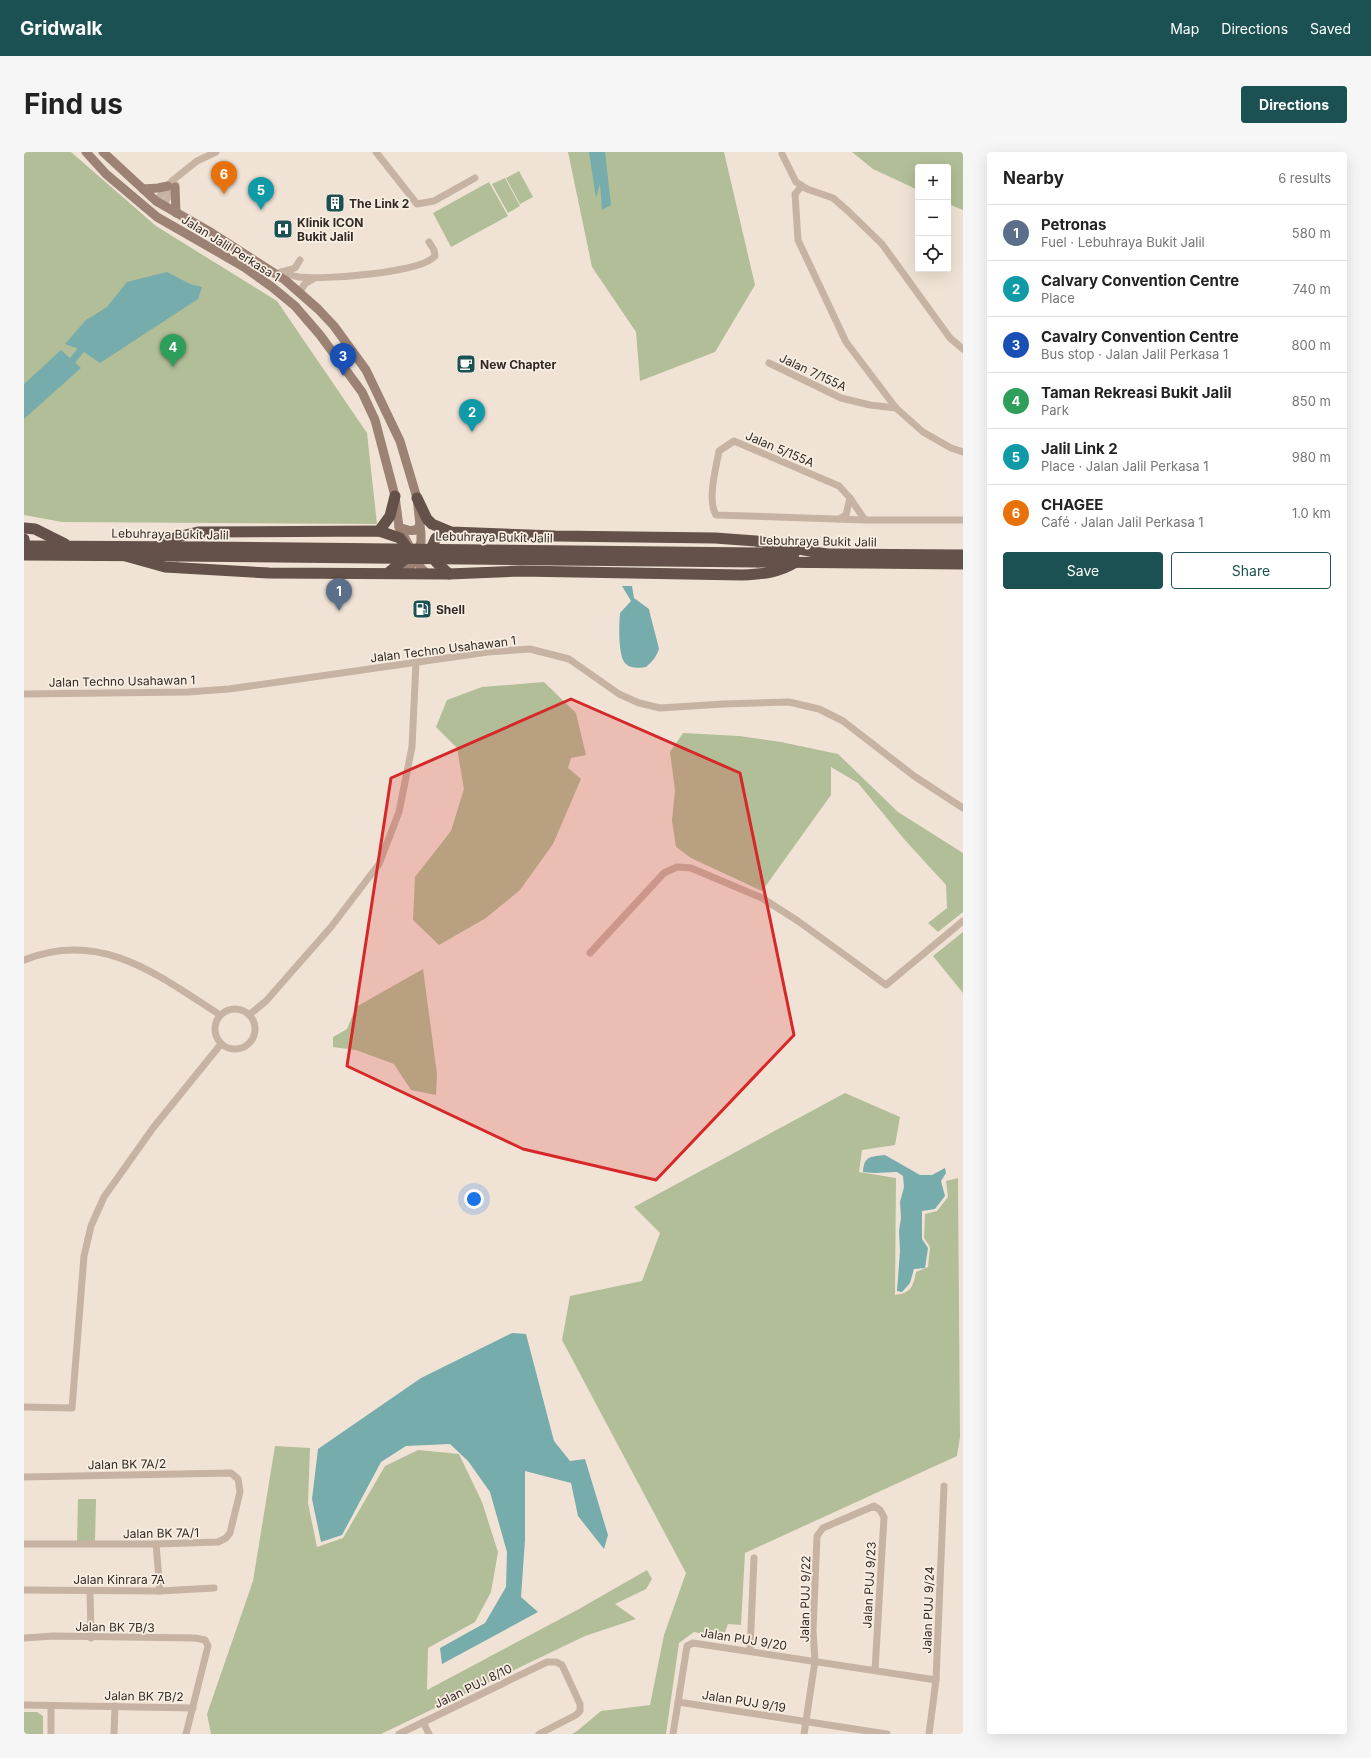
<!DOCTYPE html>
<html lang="en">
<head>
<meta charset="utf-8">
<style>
	:root { --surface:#fff; --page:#f6f6f6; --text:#222; --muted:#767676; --line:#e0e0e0; --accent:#1c5153 }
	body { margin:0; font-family:Inter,sans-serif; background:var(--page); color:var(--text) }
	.controls { position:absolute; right:12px; top:12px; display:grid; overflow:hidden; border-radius:4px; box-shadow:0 4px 16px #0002 }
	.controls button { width:36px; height:36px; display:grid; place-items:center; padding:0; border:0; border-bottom:1px solid var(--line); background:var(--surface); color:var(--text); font:20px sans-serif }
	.you { position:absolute; left:450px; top:1047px; width:14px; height:14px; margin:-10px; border:3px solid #fff; border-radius:50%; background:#1a73e8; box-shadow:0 0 0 6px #1a73e833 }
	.badge { display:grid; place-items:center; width:26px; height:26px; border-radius:50%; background:var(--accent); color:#fff; font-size:13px; font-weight:700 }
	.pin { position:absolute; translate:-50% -33px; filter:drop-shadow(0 1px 2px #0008) }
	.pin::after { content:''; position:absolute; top:21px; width:14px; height:12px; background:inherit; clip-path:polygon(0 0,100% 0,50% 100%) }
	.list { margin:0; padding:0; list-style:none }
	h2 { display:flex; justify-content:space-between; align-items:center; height:52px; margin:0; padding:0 16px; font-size:17px }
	h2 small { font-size:13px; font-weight:400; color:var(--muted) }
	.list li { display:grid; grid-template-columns:26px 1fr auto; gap:12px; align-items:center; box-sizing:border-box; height:56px; padding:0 16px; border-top:1px solid var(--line) }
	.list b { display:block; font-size:15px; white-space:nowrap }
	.list p { margin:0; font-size:13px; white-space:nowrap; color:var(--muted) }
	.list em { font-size:13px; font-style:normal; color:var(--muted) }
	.actions { display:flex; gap:8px; padding:12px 16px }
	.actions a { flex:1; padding:9px 0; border:1px solid var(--accent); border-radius:4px; text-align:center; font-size:14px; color:var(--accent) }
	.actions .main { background:var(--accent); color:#fff }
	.icon { flex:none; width:22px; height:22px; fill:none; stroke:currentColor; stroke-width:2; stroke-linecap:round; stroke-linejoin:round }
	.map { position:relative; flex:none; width:939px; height:1582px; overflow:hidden; border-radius:4px }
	header { display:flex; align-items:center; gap:24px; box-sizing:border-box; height:56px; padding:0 20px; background:var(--accent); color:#fff }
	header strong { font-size:19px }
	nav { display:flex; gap:22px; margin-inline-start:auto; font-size:14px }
	.intro { display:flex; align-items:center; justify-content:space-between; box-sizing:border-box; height:96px; padding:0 24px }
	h1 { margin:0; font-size:28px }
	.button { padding:10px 18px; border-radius:4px; background:var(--accent); color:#fff; font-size:14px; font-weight:700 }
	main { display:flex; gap:24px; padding:0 24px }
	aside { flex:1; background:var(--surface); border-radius:4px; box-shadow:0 4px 16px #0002 }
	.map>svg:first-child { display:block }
	.green { fill:#b2be97 }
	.water { fill:#76acac }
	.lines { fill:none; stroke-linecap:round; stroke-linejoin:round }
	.canal { stroke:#76acac; stroke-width:7 }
	.minor { stroke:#c7b3a3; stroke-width:7 }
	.secondary { stroke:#9b8275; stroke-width:9 }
	.trunk { stroke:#645149; stroke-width:11 }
	.trunk-bridge { stroke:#645149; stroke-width:11 }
	.marked { fill:#d62828; fill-opacity:0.2; stroke:#d62828; stroke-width:3; stroke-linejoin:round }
	.labels { text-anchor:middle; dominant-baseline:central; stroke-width:3.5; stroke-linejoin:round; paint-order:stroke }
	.poi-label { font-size:12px; font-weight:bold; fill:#332925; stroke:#f8eee2; text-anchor:start }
	.street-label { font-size:12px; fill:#332925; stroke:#f8eee2 }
</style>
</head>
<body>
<header>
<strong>Gridwalk</strong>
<nav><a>Map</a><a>Directions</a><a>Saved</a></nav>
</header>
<div class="intro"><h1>Find us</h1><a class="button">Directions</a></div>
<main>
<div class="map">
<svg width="939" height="1582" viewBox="0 0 939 1582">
	<rect width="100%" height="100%" fill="#f0e3d6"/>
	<g class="green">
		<path d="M0 0H47L132 74 253 149 343 281 353 372 38 370 0 363Z"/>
		<path d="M544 0H700L731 133 691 200 616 229 612 180 568 115Z"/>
		<path d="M828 0H939V58L924 52V15H894V38L849 17Z"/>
		<path d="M495 19 509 45 496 52 482 26Z"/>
		<path d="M481 26 496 54 484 61 468 32Z"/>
		<path d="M465 30 484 64 427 95 409 61Z"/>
		<path d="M520 530 552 561 562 603 547 606 544 616 557 627 529 692 496 738 462 766 415 793 389 768 391 725 427 679 440 637 433 596 412 575 423 548 458 535Z"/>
		<path d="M659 581 715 584 757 590 814 602 874 660 939 701V760L914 780 904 771 923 756 922 733 880 687 834 631 807 615V643L738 739 667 706 652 695 648 669 651 638 646 600Z"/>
		<path d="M939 780V841L909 804Z"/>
		<path d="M399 817 413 922 412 943 387 938 370 912 332 898 309 895V885L323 877 332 855Z"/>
		<path d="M821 941 876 965 871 993 838 998 835 1020 872 1026 871 1143C887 1141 889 1135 892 1120L904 1115 906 1095 900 1086 901 1062 913 1059 924 1045 922 1029 934 1026 936 1285 933 1304 721 1401 717 1473 704 1472 699 1486 670 1480 655 1491 642 1582H548L553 1579 577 1559 626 1553 640 1483 662 1421 538 1188 546 1144 618 1129 636 1081 610 1055Z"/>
		<path d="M251 1294 286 1296 284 1351 293 1395 319 1386 361 1314 394 1298 435 1302 458 1350 474 1400 467 1440 451 1470 404 1496 403 1538 555 1457 623 1418 628 1427 622 1437 591 1452 612 1467 561 1484 357 1582H187L183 1562 229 1429Z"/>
		<path d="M54 1347H72L71 1391 53 1390Z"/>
		<path d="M0 1560H13L19 1564V1582H0Z"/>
	</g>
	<g class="water">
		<path d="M565 0H581L587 53 578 58 576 32 572 46Z"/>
		<path d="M143 120 166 132 178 135 174 147 76 211 57 198 41 192 62 168 83 155 103 130Z"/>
		<path d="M37 198 57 216 0 267V232Z"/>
		<path d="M598 434H608L610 446 625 457C626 463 635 495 635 497 633 504 627 511 622 515 616 516 606 517 601 511 594 503 595 472 596 461L607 449Z"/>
		<path d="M861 1003 896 1023H908L921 1016 922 1021 917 1029 921 1044 911 1057 898 1059V1087L904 1096 901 1116 890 1117 886 1131 878 1140 873 1139 876 1099 875 1079 877 1066 876 1050 880 1035 879 1024 873 1020 850 1021 839 1020C840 1003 847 1005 861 1003Z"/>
		<path d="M488 1181 502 1182 530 1289 546 1309 561 1307 584 1383 580 1397 554 1364 547 1331 501 1319V1388L497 1445 514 1460 418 1512 416 1496 461 1471 482 1435 483 1400 466 1340 444 1309 426 1292 382 1294 357 1310 318 1383 297 1390 288 1347 294 1297 397 1226Z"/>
	</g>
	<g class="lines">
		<path class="canal" d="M48 209 57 198"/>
		<g class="minor">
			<path d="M352 0 393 52 410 49 451 26"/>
			<path d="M758 2 772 30 783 37 809 46 824 59 858 92 926 186 939 197"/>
			<path d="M778 34 771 42 774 88 822 190 872 256 899 280 927 296 939 300"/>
			<path d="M132 49 148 29 173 9 192 0"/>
			<path d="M139 53 152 33"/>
			<path d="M257 120C263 122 269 124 275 125 298 128 397 121 411 104L410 98 405 90"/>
			<path d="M257 120 271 116 276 108"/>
			<path d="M277 141C278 133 281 131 289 127"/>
			<path d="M745 211 817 246 846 253 872 256"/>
			<path d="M815 367 822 363 826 346"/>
			<path d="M841 368 826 346 815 334 710 289 695 299C692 316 683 348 692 363L841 368H939"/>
			<path d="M0 542 164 540 205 537 464 500 506 497 545 507 595 542 615 551 636 556 699 552 765 550 795 557 819 569 890 624 939 656"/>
			<path d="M566 801 640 721 653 715 667 716 738 746 774 769 862 833 939 769"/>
			<path d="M0 808C77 777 134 823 196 863"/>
			<circle cx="211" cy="877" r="20"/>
			<path d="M225 863 242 849 307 775 355 712 375 660 388 595 392 510"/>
			<path d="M0 1255 48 1256 60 1104 67 1074 80 1045 129 976 197 892"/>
			<path d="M0 1325 207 1321 214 1327 216 1340 206 1381 202 1386 194 1390 132 1392H0"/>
			<path d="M132 1392 136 1439"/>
			<path d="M0 1438 136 1439 190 1436"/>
			<path d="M66 1439 67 1486"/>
			<path d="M0 1486 29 1484 171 1486 181 1488 184 1494 162 1582"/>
			<path d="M726 1499 730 1406"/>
			<path d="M654 1550 863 1582"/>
			<path d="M0 1553 169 1556"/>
			<path d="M27 1554V1582"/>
			<path d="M399 1570 405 1582"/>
			<path d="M90 1582 91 1554"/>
			<path d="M375 1582 523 1510H532L538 1513 556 1552V1559L552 1563 515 1582"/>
			<path d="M649 1582 663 1494 669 1491 912 1528"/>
			<path d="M780 1582 791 1509 789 1478 793 1384 799 1376 850 1354 856 1358 860 1365 851 1518"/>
			<path d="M905 1582 912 1528 920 1334"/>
		</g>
		<g class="secondary">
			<path d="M62 0 82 22 133 65 220 115 248 135 271 154 296 183 338 240 351 268 371 344 375 375 397 416 403 422"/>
			<path d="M79 0 132 49 188 81 261 128 294 157 310 174 342 218 376 289 393 346 397 382V390L386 416 377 421"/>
			<path d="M151 35 152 61"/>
			<path d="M119 37 134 36 144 34"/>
			<path d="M375 375C382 378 387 380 394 377L396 372"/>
		</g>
		<g class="trunk">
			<path d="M393 346 403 367 408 372 427 380 531 384 691 386 732 389 807 403"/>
			<path d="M0 376 11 377 41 392"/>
			<path d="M355 379 366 364 371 344"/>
			<path d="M0 394 179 395"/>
			<path d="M133 395 153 385 174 380 355 379 376 386 384 397 380 408 364 421"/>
			<path d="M733 401 770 402"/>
			<path d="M800 402 939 403"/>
			<path d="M0 403 153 404"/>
			<path d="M98 403 141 415 245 421 425 422 496 419 718 423C738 422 755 421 772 410"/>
			<path d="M734 410 939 412"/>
			<path d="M425 422 412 410 407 397 412 386 427 380"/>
		</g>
		<g class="trunk-bridge">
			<path d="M0 387 1 395 0 402"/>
			<path d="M179 395 733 401"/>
			<path d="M153 404 734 410"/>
		</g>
	</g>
	<path class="marked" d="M547 547 716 621 770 883 632 1028 499 997 323 914 367 626Z"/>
	<defs>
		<g id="building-square" transform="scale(1)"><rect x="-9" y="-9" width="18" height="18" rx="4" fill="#1c5153" stroke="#f8eee2"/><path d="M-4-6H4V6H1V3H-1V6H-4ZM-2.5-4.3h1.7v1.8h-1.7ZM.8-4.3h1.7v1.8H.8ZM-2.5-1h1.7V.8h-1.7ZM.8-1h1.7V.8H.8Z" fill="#fff"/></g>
		<g id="hospital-square" transform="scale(1)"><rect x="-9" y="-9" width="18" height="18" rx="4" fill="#1c5153" stroke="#f8eee2"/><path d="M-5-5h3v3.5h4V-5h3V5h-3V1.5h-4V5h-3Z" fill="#fff"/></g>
		<g id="cafe-square" transform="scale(1)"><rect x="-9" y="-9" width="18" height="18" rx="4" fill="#1c5153" stroke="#f8eee2"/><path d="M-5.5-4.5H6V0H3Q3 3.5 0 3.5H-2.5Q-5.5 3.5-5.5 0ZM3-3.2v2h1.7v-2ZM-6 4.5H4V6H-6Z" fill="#fff"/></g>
		<g id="fuel-square" transform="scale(1)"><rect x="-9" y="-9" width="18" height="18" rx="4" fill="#1c5153" stroke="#f8eee2"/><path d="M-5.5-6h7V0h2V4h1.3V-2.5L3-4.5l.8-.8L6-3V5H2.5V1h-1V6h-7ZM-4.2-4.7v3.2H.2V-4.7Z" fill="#fff"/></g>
	</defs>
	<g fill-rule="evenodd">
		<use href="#building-square" x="311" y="51"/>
		<use href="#hospital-square" x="259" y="77"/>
		<use href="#cafe-square" x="442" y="212"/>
		<use href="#fuel-square" x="398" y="457"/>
	</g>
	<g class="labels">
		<g class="poi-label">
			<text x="325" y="51">The Link 2</text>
			<text x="273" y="70">Klinik ICON<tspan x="273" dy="14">Bukit Jalil</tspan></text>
			<text x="456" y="212">New Chapter</text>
			<text x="412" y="457">Shell</text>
		</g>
		<g class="street-label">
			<text transform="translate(207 96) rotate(32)">Jalan Jalil Perkasa 1</text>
			<text transform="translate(789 220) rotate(25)">Jalan 7/155A</text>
			<text transform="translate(756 297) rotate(23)">Jalan 5/155A</text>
			<text transform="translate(146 382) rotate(1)">Lebuhraya Bukit Jalil</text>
			<text transform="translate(470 385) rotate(1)">Lebuhraya Bukit Jalil</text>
			<text transform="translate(794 389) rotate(1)">Lebuhraya Bukit Jalil</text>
			<text transform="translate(419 497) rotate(-7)">Jalan Techno Usahawan 1</text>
			<text transform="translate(98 529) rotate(-1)">Jalan Techno Usahawan 1</text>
			<text transform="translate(103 1312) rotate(-1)">Jalan BK 7A/2</text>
			<text transform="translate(137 1381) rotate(-1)">Jalan BK 7A/1</text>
			<text x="95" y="1427">Jalan Kinrara 7A</text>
			<text transform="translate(845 1433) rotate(-87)">Jalan PUJ 9/23</text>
			<text transform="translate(781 1447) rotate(-89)">Jalan PUJ 9/22</text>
			<text transform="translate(904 1458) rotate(-88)">Jalan PUJ 9/24</text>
			<text transform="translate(91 1475) rotate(1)">Jalan BK 7B/3</text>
			<text transform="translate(720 1487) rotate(9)">Jalan PUJ 9/20</text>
			<text transform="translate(449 1534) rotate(-26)">Jalan PUJ 8/10</text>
			<text transform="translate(120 1544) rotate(1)">Jalan BK 7B/2</text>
			<text transform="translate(720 1549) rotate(9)">Jalan PUJ 9/19</text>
		</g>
	</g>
</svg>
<div class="controls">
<button>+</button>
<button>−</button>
<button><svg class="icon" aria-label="locate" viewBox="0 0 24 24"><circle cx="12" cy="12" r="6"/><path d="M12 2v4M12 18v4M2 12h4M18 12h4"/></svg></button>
</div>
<div class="you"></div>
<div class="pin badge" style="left:315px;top:459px;background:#5c6f8a">1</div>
<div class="pin badge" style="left:448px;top:280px;background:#0f9aa8">2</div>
<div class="pin badge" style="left:319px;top:224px;background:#1a4fb4">3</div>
<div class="pin badge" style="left:149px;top:215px;background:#2e9e5b">4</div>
<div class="pin badge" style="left:237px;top:58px;background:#0f9aa8">5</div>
<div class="pin badge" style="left:200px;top:42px;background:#e8710a">6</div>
</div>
<aside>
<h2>Nearby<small>6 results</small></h2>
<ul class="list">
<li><span class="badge" style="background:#5c6f8a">1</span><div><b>Petronas</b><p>Fuel · Lebuhraya Bukit Jalil</p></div><em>580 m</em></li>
<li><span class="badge" style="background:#0f9aa8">2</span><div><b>Calvary Convention Centre</b><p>Place</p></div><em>740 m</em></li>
<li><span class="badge" style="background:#1a4fb4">3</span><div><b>Cavalry Convention Centre</b><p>Bus stop · Jalan Jalil Perkasa 1</p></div><em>800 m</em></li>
<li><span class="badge" style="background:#2e9e5b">4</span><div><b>Taman Rekreasi Bukit Jalil</b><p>Park</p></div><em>850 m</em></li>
<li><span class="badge" style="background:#0f9aa8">5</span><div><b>Jalil Link 2</b><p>Place · Jalan Jalil Perkasa 1</p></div><em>980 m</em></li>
<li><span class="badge" style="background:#e8710a">6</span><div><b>CHAGEE</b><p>Café · Jalan Jalil Perkasa 1</p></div><em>1.0 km</em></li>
</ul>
<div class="actions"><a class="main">Save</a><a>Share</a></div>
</aside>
</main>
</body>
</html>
